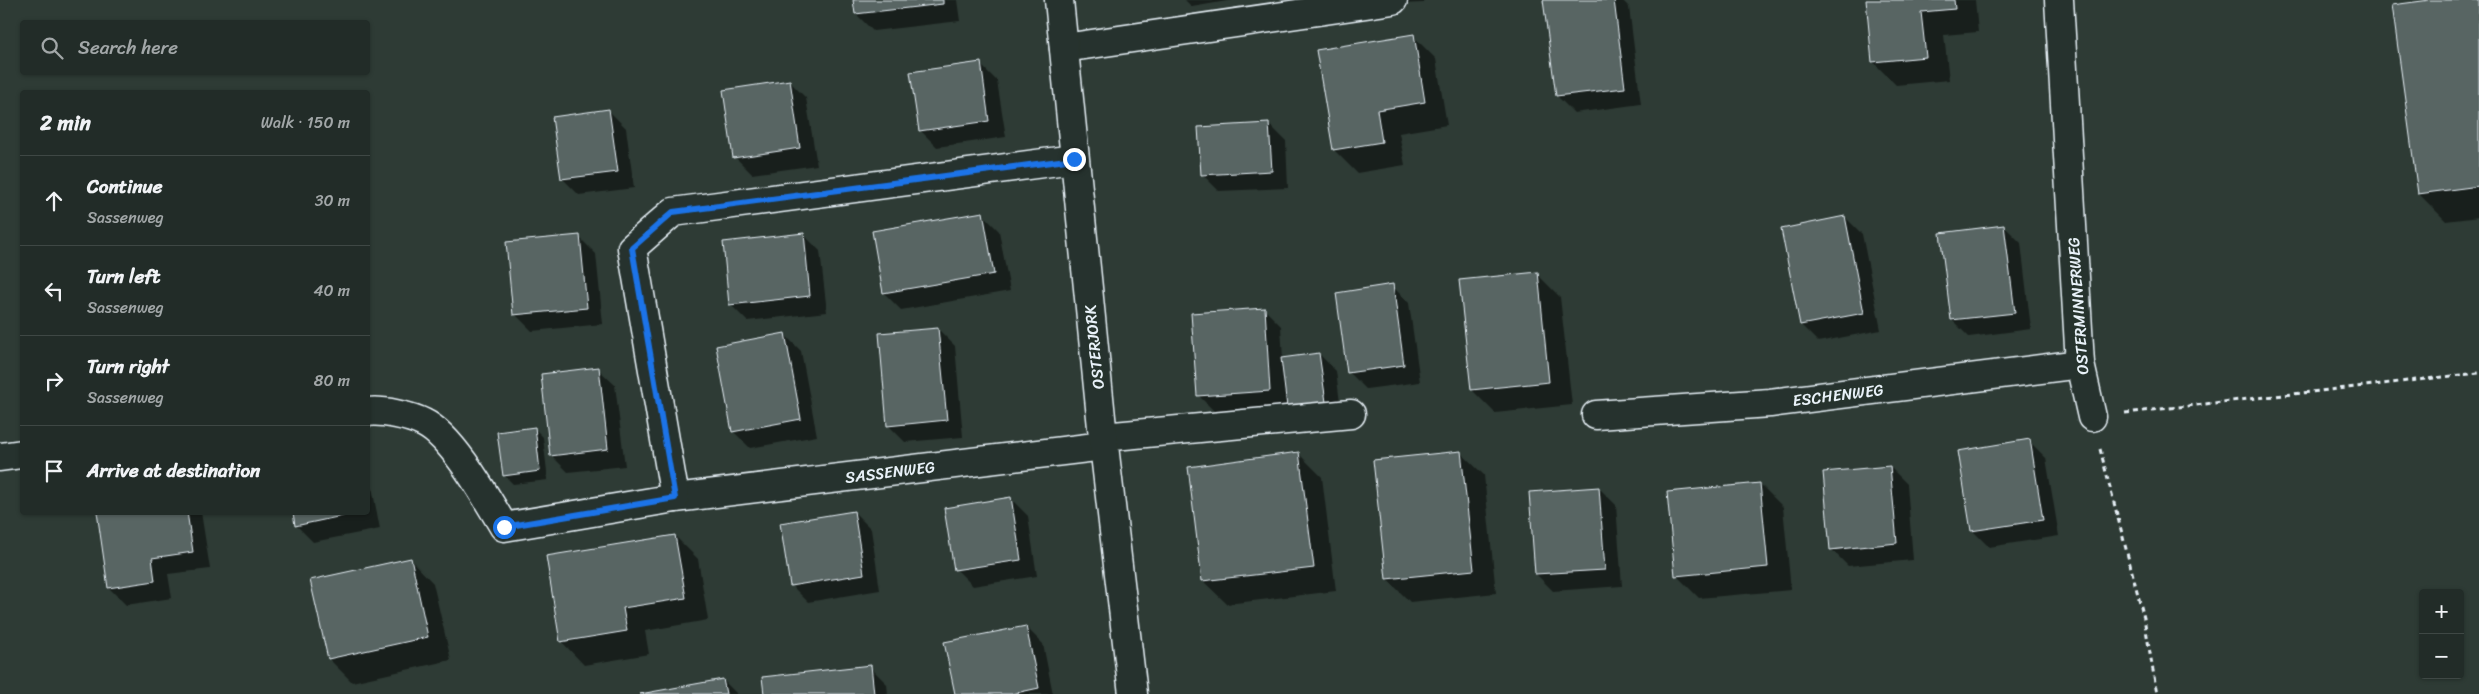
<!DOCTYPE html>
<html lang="en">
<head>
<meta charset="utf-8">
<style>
	:root { --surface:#222c28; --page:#2a3430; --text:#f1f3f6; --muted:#a2a7a8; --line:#3f4845 }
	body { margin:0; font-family:Sriracha,sans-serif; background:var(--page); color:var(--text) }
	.controls { position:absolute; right:15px; bottom:15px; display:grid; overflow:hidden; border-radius:5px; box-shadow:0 1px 4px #0004 }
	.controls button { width:45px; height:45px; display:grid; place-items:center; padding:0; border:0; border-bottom:1px solid var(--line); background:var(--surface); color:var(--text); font:25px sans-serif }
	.stop { position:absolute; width:15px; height:15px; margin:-11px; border:4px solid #1a73e8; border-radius:50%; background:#fff }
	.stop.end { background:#1a73e8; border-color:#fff; box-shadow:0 1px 5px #0008 }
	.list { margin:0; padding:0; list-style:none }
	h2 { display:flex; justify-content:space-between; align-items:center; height:65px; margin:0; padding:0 20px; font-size:21px }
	h2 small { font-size:16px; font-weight:400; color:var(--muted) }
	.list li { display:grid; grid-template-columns:32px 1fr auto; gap:15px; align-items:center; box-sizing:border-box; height:90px; padding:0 20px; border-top:1px solid var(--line) }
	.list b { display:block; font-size:19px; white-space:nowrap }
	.list p { margin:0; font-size:16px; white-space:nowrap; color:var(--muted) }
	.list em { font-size:16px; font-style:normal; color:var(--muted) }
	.icon { flex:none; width:28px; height:28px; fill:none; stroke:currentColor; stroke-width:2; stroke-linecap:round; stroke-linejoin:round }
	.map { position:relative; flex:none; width:2479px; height:694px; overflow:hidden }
	.search { position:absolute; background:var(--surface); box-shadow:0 1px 4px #0004; left:20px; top:20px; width:350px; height:55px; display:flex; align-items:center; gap:12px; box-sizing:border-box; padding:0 18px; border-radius:5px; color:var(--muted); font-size:19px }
	.panel { position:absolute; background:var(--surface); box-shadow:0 1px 4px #0004; left:20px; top:90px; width:350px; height:425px; border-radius:5px }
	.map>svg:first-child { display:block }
	.shadow { fill:#0007 }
	.building { fill:#596563; stroke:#e8f1f8 }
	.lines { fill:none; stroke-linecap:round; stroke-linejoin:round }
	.minor-casing { stroke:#e8f1f8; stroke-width:31 }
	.major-casing { stroke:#e8f1f8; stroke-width:31 }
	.path { stroke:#e8f1f8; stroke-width:3; stroke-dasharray:5 4; stroke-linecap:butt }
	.minor { stroke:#26332d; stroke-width:28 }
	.major { stroke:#26332d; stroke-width:28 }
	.route { stroke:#1a73e8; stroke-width:6 }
	.labels { text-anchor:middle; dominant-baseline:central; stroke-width:5; stroke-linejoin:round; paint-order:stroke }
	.street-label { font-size:16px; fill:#e8f1f8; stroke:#26332d }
</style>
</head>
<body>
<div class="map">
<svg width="2479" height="694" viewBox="0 0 2479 694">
	<rect width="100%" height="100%" fill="#2e3b35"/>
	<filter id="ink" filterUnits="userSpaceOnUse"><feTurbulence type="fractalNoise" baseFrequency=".02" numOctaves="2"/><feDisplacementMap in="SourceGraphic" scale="10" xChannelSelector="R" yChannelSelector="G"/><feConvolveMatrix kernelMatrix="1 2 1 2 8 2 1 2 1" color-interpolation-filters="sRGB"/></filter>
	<g filter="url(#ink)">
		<g class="shadow">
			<path d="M854 0H957L960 21 873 31 856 14Z"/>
			<path d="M1185 0H1233L1192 7Z"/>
			<path d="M1301 0H1424V3L1309 8Z"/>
			<path d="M1544 0H1622L1629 7 1641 104 1574 113 1557 96Z"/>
			<path d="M1867 0H1975L1978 32 1944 35 1949 80 1896 85 1873 62Z"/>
			<path d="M2439 0H2479V217L2446 221 2419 194Z"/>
			<path d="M1413 36 1436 59 1447 125 1399 133 1405 165 1357 173 1334 150Z"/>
			<path d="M980 64 997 81 1006 137 937 147 920 130Z"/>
			<path d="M789 81 806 98 817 165 752 174 735 157Z"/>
			<path d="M609 111 626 128 634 188 579 195 562 178Z"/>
			<path d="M1269 124 1286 141 1288 188 1219 191 1202 174Z"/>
			<path d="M982 214 999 231 1010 291 901 310 884 293 873 233Z"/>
			<path d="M1845 217 1862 234 1881 330 1818 342 1801 325Z"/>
			<path d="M2004 226 2021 243 2031 329 1969 337 1952 320Z"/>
			<path d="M803 234 820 251 827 312 747 321 730 304Z"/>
			<path d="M579 237 596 254 603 324 532 331 515 314Z"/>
			<path d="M1537 274 1560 297 1572 405 1495 413 1472 390Z"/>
			<path d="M1392 286 1409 303 1420 382 1366 389 1349 372Z"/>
			<path d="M1264 309 1281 326 1283 359 1319 354 1336 371 1342 419 1306 424 1286 404 1287 408 1215 412 1198 395Z"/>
			<path d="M938 329 955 346 963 437 905 442 888 425Z"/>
			<path d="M784 334 801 351 817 436 750 448 733 431Z"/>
			<path d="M598 369 615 385 625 466 568 472 551 455Z"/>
			<path d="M534 428 543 437 548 480 513 484 504 475Z"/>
			<path d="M2029 441 2046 458 2059 536 1989 547 1972 530Z"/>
			<path d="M1460 452 1484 475 1496 593 1410 602 1387 579Z"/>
			<path d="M1299 454 1322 477 1336 591 1227 604 1203 581Z"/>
			<path d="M368 466 380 529 313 542 296 525 294 512H368Z"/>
			<path d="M1890 467 1907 484 1913 560 1848 566 1831 549Z"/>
			<path d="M1760 484 1783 507 1791 590 1699 598 1676 575Z"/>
			<path d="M1599 488 1616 505 1622 586 1553 591 1536 574Z"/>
			<path d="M1011 499 1028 516 1037 576 973 586 956 569Z"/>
			<path d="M98 512H201L210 569 168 574 172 598 126 605 109 588Z"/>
			<path d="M854 512 871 529 880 590 808 602 791 585Z"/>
			<path d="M675 536 698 559 708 620 645 631 649 654 584 665 561 641Z"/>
			<path d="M410 559 433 583 451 660 352 682 329 659Z"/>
			<path d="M1026 627 1043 644 1053 694H956Z"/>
			<path d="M870 667 887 684 888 694H765Z"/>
			<path d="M723 680 737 694H647Z"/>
		</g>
		<g class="building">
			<path d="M853 0H943V4L855 14Z"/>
			<path d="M1543 0H1614L1625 88 1556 96Z"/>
			<path d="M1866 0H1954L1955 9 1921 12 1926 57 1872 62Z"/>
			<path d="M2430 0H2479V186L2418 194 2392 5Z"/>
			<path d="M1414 34 1425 102 1377 110 1382 142 1333 150 1316 50Z"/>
			<path d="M981 62 989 121 919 131 910 72Z"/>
			<path d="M790 80 800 148 733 158 723 90Z"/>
			<path d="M609 109 618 172 561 179 552 117Z"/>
			<path d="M1269 123 1272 171 1201 175 1198 127Z"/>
			<path d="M983 212 994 274 883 293 872 231Z"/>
			<path d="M1845 216 1864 313 1800 325 1781 229Z"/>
			<path d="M2004 225 2015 313 1951 320 1940 233Z"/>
			<path d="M804 233 810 296 729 305 723 242Z"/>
			<path d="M580 235 587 308 513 315 506 242Z"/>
			<path d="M1538 272 1549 382 1471 390 1459 280Z"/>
			<path d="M1393 284 1404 365 1347 373 1336 293Z"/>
			<path d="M1265 308 1270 391 1197 396 1191 313Z"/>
			<path d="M938 328 947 420 887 426 879 333Z"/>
			<path d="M785 333 801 419 732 432 716 346Z"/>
			<path d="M1319 353 1326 402 1287 407 1281 358Z"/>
			<path d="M599 367 608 449 550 456 541 374Z"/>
			<path d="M535 427 540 471 503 476 497 432Z"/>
			<path d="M2030 439 2043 520 1971 531 1958 451Z"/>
			<path d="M1461 451 1474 570 1386 579 1373 460Z"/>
			<path d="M1299 452 1314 568 1202 581 1188 467Z"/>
			<path d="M1890 466 1897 543 1830 550 1823 472Z"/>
			<path d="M1760 483 1768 567 1675 576 1667 492Z"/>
			<path d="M1599 487 1605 570 1535 574 1529 492Z"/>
			<path d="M1011 497 1021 560 954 570 944 508Z"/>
			<path d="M854 511 864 574 790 586 780 523Z"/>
			<path d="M97 512H187L193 552 152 558 155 581 108 588Z"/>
			<path d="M293 512H361L295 526Z"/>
			<path d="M675 535 686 598 623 608 627 631 560 642 546 556Z"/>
			<path d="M411 558 428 637 328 659 310 580Z"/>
			<path d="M1026 626 1039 688 1011 694H955L944 642Z"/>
			<path d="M871 665 874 694H764L762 677Z"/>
			<path d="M723 679 726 694H640Z"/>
		</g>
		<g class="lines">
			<g class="minor-casing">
				<g id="minor">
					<path d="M2059 0 2080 364 2092 417"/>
					<path d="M1064 48 1393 0"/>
					<path d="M368 412C382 410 411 416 424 423 453 437 487 499 504 527L675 498 1104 446"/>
					<path d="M1596 415 1770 403 2080 364"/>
					<path d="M1103 437 1351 414"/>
					<path d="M0 457 22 454"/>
					<path d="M675 498 632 248 673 212 1074 159"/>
				</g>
			</g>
			<g class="major-casing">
				<path id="major" d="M1059 0 1103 437 1133 694"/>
			</g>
			<g class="path">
				<path d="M2125 413 2479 373"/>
				<path d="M2100 449 2144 618 2157 694"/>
			</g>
			<use href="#minor" class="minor"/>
			<use href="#major" class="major"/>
		</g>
	</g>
	<g class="lines" filter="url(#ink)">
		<path class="route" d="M504 527 675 498 632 248 673 212 1074 159"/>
	</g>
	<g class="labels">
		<g class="street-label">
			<text transform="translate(2078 306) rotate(-94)">OSTERMINNERWEG</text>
			<text transform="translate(1094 347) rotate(-96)">OSTERJORK</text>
			<text transform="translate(1838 395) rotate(-7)">ESCHENWEG</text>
			<text transform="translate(890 472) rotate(-7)">SASSENWEG</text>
		</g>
	</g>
</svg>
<div class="controls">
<button>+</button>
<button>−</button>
</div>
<div class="stop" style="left:504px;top:527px"></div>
<div class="stop end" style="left:1074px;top:159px"></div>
<div class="search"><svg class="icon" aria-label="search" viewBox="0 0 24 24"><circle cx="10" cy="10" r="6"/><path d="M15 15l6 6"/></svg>Search here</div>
<section class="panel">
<h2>2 min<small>Walk · 150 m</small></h2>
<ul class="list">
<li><svg class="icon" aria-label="ahead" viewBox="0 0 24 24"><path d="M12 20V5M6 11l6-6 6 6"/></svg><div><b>Continue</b><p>Sassenweg</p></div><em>30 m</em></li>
<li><svg class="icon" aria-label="left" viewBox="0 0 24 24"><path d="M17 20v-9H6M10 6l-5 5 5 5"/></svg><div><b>Turn left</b><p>Sassenweg</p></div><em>40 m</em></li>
<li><svg class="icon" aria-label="right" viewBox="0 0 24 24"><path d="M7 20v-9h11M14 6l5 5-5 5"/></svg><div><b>Turn right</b><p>Sassenweg</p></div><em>80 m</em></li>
<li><svg class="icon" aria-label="arrive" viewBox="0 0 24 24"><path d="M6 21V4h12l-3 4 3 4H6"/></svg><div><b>Arrive at destination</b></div></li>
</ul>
</section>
</div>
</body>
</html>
